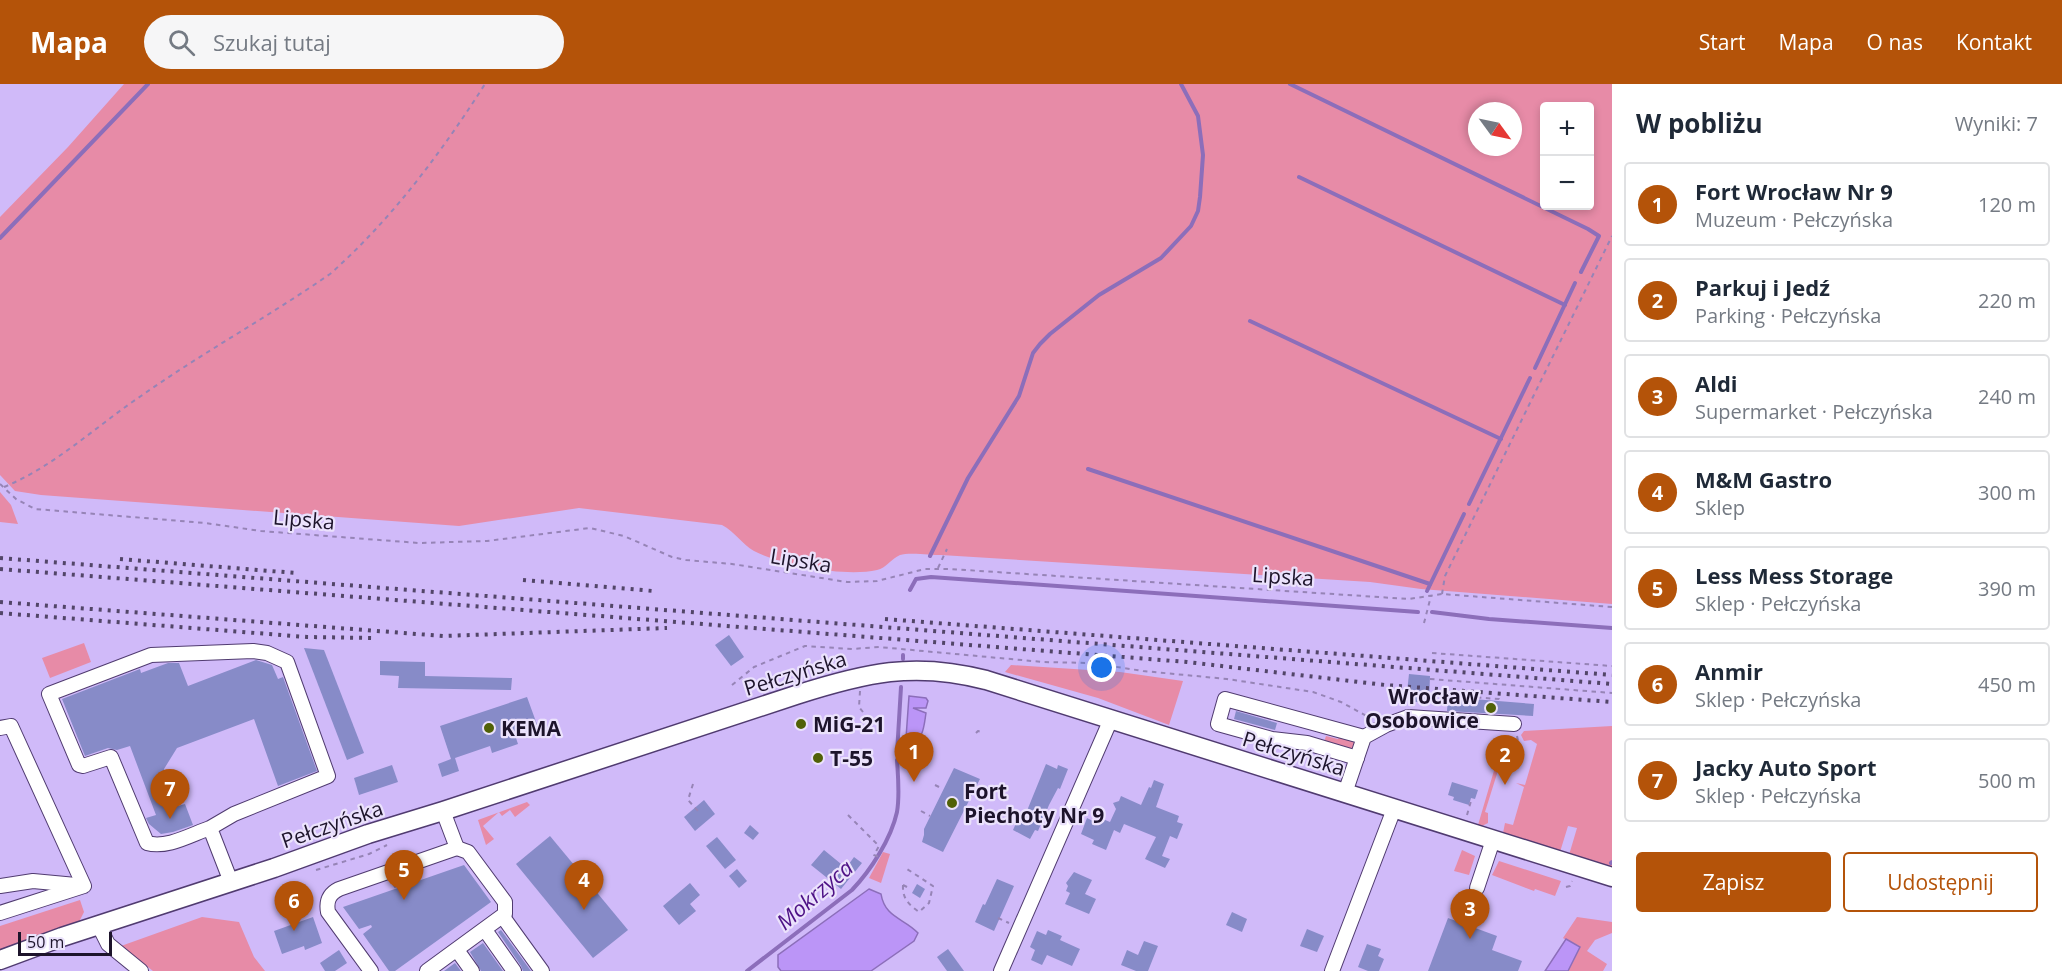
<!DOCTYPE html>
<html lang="pl">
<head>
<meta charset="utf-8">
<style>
	:root { --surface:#fff; --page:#f6f6f7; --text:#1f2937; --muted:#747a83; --line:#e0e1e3; --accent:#b45309 }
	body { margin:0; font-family:"Open Sans",sans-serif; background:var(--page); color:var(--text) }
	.controls { position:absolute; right:18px; top:18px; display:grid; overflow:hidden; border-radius:6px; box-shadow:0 3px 9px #0003 }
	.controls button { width:54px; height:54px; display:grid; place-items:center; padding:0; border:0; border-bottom:2px solid var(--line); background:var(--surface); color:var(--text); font:30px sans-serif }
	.compass { position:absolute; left:1468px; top:18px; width:54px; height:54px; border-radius:50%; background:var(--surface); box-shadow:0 3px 9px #0003; rotate:123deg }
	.scale { position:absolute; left:18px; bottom:15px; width:94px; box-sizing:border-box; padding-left:6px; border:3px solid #1d142b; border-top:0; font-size:16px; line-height:21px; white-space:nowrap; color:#1d142b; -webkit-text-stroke:4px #ebe2fc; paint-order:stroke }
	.you { position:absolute; left:1102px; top:584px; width:21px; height:21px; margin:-15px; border:4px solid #fff; border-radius:50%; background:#1a73e8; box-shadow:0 0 0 9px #1a73e833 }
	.badge { display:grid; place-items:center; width:39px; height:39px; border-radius:50%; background:var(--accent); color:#fff; font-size:20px; font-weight:700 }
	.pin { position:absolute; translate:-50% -50px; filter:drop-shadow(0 2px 3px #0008) }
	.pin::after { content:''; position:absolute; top:32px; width:21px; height:18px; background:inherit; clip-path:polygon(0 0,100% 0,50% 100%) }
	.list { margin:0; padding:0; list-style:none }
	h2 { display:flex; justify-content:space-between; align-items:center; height:78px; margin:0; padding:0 24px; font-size:26px }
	h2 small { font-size:20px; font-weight:400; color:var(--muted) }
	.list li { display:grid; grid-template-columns:39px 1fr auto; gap:18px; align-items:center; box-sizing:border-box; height:84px; margin:0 12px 12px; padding:0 12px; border:2px solid var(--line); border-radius:6px }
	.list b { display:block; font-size:22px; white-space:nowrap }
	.list p { margin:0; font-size:20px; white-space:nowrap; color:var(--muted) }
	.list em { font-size:20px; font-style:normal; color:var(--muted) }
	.actions { display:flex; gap:12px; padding:18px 24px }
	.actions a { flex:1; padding:14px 0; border:2px solid var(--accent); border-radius:6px; text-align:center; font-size:21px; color:var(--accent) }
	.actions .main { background:var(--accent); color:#fff }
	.icon { flex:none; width:33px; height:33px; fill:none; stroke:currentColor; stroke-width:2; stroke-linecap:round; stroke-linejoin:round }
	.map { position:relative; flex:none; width:1612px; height:887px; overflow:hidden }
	header { display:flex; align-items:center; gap:36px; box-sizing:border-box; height:84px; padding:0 30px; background:var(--accent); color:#fff }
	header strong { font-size:28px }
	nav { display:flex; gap:33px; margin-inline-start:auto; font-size:21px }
	.search { width:420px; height:54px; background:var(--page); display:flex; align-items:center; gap:15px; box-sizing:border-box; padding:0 21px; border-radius:33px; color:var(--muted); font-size:22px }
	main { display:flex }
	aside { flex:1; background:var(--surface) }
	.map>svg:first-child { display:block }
	.green { fill:#e78ba7; fill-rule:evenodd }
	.water { fill:#bb95f7; stroke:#8c6eba; stroke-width:1.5 }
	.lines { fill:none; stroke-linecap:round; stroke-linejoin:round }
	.stream { stroke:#8c6eba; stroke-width:4 }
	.building { fill:#878bc8 }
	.minor-casing { stroke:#503b70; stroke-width:16 }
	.major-casing { stroke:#503b70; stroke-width:21 }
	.path { stroke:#9684b6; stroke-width:2; stroke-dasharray:4.5 4.5; stroke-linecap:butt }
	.minor { stroke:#fff; stroke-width:14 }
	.major { stroke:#fff; stroke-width:18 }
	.rail { stroke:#524568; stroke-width:4; stroke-dasharray:3 6; stroke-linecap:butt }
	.poi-dot { fill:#516107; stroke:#ebe2fc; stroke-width:2 }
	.labels { text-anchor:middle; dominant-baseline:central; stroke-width:4.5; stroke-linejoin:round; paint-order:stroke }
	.street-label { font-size:21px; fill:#1d142b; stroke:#ebe2fc }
	.poi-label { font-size:21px; font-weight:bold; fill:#1d142b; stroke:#ebe2fc; text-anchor:start }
	.water-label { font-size:22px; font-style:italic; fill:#4e1286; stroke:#ebe2fc }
</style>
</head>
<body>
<header>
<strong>Mapa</strong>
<div class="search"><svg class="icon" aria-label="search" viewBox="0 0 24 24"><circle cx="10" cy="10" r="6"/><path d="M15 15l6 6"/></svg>Szukaj tutaj</div>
<nav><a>Start</a><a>Mapa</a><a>O nas</a><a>Kontakt</a></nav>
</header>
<main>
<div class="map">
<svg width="1612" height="887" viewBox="0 0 1612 887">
	<rect width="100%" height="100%" fill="#d0baf9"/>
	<g class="green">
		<path d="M124 0H1612V520L1421 505 1370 498 941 471C932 471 908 468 900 471 891 475 886 484 877 486 846 493 782 482 754 467 742 460 735 448 722 441L579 424 459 442 41 411 15 407 0 391V133L68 63ZM1544 22H1590V122H1544ZM1477 27H1513V63H1477Z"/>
		<path d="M0 408 11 421 18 440 0 438Z"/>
		<path d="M84 559 91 578 50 594 42 574Z"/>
		<path d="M1011 581 1120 588 1183 597 1169 641 1098 614 1005 588Z"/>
		<path d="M1612 642V784L1569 771 1577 744 1568 742 1560 768 1503 749 1505 739 1513 741 1524 703 1516 699 1525 701 1537 660 1531 656 1524 657 1521 651 1524 647Z"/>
		<path d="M1326 652 1338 655 1340 652 1354 656 1356 659 1354 664 1351 666 1324 658Z"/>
		<path d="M1503 656 1517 657 1515 663 1506 661 1485 728 1488 729V739L1482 742 1478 741Z"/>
		<path d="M527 718 530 721 515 733 510 726 502 732 499 728 483 742 494 755 486 761 478 736Z"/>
		<path d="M1462 766 1475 772 1469 791 1454 787Z"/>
		<path d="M883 768 890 770 881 799 869 794Z"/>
		<path d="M1499 777 1561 797 1555 812 1535 805 1534 807 1492 791Z"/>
		<path d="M80 816 84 828 79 838 0 869V842Z"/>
		<path d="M202 833 239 838 254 873 265 887H153L121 862Z"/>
		<path d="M1577 833 1612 838V849L1595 856 1587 867 1607 880 1603 887H1545L1566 856 1563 854Z"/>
	</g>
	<g class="water">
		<path d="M909 612 926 614 928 617 926 624H913L926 629C924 641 924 656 910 660L906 657V654Z"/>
		<path d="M869 805 881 810C885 834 904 834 918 849L914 857 871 887H781L778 883V871Z"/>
		<path d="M1566 855 1580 863 1568 887H1545Z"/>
	</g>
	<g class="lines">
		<g class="stream">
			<path d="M1290 0 1588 145 1599 152 1581 188"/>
			<path d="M1299 93 1565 221"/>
			<path d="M0 154 148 0"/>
			<path d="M1250 237 1501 355"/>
			<path d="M1535 284 1575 199"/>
			<path d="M1088 385 1430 500"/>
			<path d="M1469 420 1530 294"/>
			<path d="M930 472 968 394 1019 312 1033 269 1040 260 1050 250 1099 211 1161 174 1191 142 1198 127 1200 113 1203 71 1198 32 1181 0"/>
			<path d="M910 506 916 495 931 493 1418 528"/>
			<path d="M1427 507 1464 430"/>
			<path d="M1432 528 1489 535 1612 544"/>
			<path d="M903 571V575"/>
			<path d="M897 669 901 603"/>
			<path d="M1611 779 1612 778"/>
			<path d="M747 887 852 806C871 786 891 755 897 728 900 711 898 693 897 676"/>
		</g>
	</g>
	<g class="building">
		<path d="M729 551 744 573 731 582 715 561Z"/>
		<path d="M304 564 324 566 364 669 347 676Z"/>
		<path d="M256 576 272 581 278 595 283 593 317 687 278 702 254 635 177 664 164 685 178 722 185 720 193 741 173 748 161 750 149 740 146 734 156 731 130 662 117 666 108 664 85 672 62 615 140 585 141 589 168 579H179L188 602Z"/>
		<path d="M380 577 425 578V592L512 594 511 606 398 604 399 592 380 591Z"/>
		<path d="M1409 590 1430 592 1429 619 1406 617Z"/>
		<path d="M527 613 539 646 516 654 518 660 492 669 490 662 455 674 459 687 442 693 438 680 451 675 440 642Z"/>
		<path d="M1448 613 1534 620 1533 632 1447 627Z"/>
		<path d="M1236 627 1277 639 1275 646 1234 635Z"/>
		<path d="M1046 680 1057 685 1058 681 1068 685 1060 705 1058 704 1049 721 1038 747 1035 746 1030 755 1013 746 1017 737 1022 739Z"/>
		<path d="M392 681 398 698 359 711 354 694Z"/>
		<path d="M954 684 980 695 943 768 922 758 924 751V745Z"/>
		<path d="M1154 696 1164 700 1156 723 1179 732 1177 738 1183 740 1177 755 1170 752 1162 772 1170 775 1165 784 1145 775 1156 753 1124 740 1120 749 1114 746 1106 766 1092 760 1094 756 1081 750 1087 734 1095 738 1098 733 1110 738 1116 725 1113 719 1119 717 1121 712 1141 721 1149 703 1151 704Z"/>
		<path d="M1452 698 1478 706 1475 715 1471 714 1469 721 1453 716 1454 713 1448 711Z"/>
		<path d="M704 716 715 730 695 747 684 733Z"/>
		<path d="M750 741 759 749 753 756 744 749Z"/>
		<path d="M550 752 628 846 593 874 516 780Z"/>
		<path d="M717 753 736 776 725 785 706 762Z"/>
		<path d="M824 766 846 784 854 773 862 779 841 805 811 781Z"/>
		<path d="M464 781 491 818 395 887H389L363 850 372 843 371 841 359 845 343 823Z"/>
		<path d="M737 785 747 797 739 804 729 792Z"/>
		<path d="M1074 788 1092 796 1085 810 1096 815 1089 830 1065 820 1070 809 1066 807 1068 802 1066 799Z"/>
		<path d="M997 795 1014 802 994 847 975 838 983 820 985 821Z"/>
		<path d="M690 799 700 811 690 820 696 827 679 841 663 822Z"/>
		<path d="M917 800 925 805 920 814 912 809Z"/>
		<path d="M1232 828 1247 835 1242 848 1226 841Z"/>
		<path d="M313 833 322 859 305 866 304 862 282 870 274 847Z"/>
		<path d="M1448 834 1497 852 1492 866 1522 877 1518 887H1428Z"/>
		<path d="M1307 845 1324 852 1317 868 1300 862Z"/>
		<path d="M501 846 531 887H523L521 882 498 848Z"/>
		<path d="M1048 846 1062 852 1060 856 1080 865 1072 882 1047 871 1042 881 1031 876 1035 866 1030 863 1037 847 1046 851Z"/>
		<path d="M1144 857 1158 862 1148 887H1136L1121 881 1127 866 1138 871Z"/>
		<path d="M483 859 503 887H481L470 868Z"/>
		<path d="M1367 860 1381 865 1378 872 1384 875 1379 887H1368L1358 883Z"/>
		<path d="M948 865 964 887H947L937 873Z"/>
		<path d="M339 866 347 879 335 887H325L320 879Z"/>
		<path d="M455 879 461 887H444Z"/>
	</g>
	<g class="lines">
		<g class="minor-casing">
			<g id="minor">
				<path d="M0 644 11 642 84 802 0 829"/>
				<path d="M1357 674 1307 659 1272 655 1218 640 1225 615 1364 653"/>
				<path d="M1345 709 1364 653 1386 641 1408 633 1514 640"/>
				<path d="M210 744C192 750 167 765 147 759L111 673 83 682 79 681 49 610 151 571 253 567 267 569 287 578 328 692 234 730 210 744 231 798"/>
				<path d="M0 802 33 797 76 801"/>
				<path d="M1477 804 1493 756"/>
				<path d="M503 833 542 887"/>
				<path d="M99 842 108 860 141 887"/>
				<path d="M485 846 514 887"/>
				<path d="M457 866 472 887"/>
				<path d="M371 887 328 828C326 817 329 810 339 805L457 764 443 727"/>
				<path d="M427 887 505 830V818L468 768 457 764"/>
				<path d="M1001 887 1111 635"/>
				<path d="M1332 887 1394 725"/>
			</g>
		</g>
		<g class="major-casing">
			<path id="major" d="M0 876 62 853 274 784 368 750 443 727 796 611C865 589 914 577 986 596L1612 793"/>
		</g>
		<g class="path">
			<path d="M0 400 16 415 35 425 205 439 261 447 419 459 487 457 590 444 624 452 672 473 686 476 732 480 847 498 877 497 925 485H950L1409 515 1442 510 1612 523"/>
			<path d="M4 403C55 382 95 343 141 312 202 269 268 233 330 190 391 136 441 69 485 0"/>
			<path d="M938 484 947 465"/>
			<path d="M1442 510 1445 492 1612 152"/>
			<path d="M1424 539 1431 512"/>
			<path d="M1432 569 1612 582"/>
			<path d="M1430 595 1612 609"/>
			<path d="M732 601 754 583 805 562 852 565 879 563 1043 578 1091 579 1143 587 1227 595 1313 608 1341 618 1372 635"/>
			<path d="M860 607 859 623 863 628"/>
			<path d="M1429 616 1442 617V611L1499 615V617"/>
			<path d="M976 649 978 647 982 648"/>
			<path d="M1517 652 1518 657 1521 659"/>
			<path d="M693 700 688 716 698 727"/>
			<path d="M935 701 943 705"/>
			<path d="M921 727 930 732"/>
			<path d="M848 731 879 762 874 771 879 773"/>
			<path d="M1467 731 1471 717"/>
			<path d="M316 786 369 770 387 761"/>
			<path d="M393 800 402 813"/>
			<path d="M903 801C902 814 909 821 919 828L929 819 933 802 907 785"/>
			<path d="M903 801 911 805"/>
			<path d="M1566 803 1570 802 1572 797"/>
			<path d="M998 834 1009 839"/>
		</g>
		<use href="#minor" class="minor"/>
		<use href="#major" class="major"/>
		<g class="rail">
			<path d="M0 474 1612 600"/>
			<path d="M120 475 296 489"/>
			<path d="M0 485 1187 578 1385 601 1612 618"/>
			<path d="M523 496 653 507"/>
			<path d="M0 518 443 552 667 544"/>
			<path d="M0 529 307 553 374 554"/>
			<path d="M885 535 1612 591"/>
		</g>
	</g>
	<g class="poi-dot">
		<circle cx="1491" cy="624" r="6"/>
		<circle cx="801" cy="640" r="6"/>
		<circle cx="489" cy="644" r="6"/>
		<circle cx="818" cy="674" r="6"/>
		<circle cx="952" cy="719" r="6"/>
	</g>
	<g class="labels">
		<g class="street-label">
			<text transform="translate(304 435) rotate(5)">Lipska</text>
			<text transform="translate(801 476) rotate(9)">Lipska</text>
			<text transform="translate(1283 492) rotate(4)">Lipska</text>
			<text transform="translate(795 589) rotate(-17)">Pełczyńska</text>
			<text transform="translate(1294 669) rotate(17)">Pełczyńska</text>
			<text transform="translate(332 740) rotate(-19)">Pełczyńska</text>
		</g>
		<g class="poi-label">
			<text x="1479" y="612" text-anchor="end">Wrocław<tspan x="1479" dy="24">Osobowice</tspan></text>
			<text x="813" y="640">MiG-21</text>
			<text x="501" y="644">KEMA</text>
			<text x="830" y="674">T-55</text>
			<text x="964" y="707">Fort<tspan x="964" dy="24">Piechoty Nr 9</tspan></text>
		</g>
		<g class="water-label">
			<text transform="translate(814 810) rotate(-41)">Mokrzyca</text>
		</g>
	</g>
</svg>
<div class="controls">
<button>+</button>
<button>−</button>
</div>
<svg class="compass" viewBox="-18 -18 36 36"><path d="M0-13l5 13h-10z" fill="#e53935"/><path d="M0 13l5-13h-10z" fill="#747a83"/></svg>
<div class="scale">50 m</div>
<div class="you"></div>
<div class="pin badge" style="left:914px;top:698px">1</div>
<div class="pin badge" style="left:1505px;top:701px">2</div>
<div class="pin badge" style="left:1470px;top:855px">3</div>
<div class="pin badge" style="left:584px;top:826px">4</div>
<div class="pin badge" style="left:404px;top:816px">5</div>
<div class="pin badge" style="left:294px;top:847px">6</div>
<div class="pin badge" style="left:170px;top:735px">7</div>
</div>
<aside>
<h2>W pobliżu<small>Wyniki: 7</small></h2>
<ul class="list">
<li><span class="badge">1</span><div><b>Fort Wrocław Nr 9</b><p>Muzeum · Pełczyńska</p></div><em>120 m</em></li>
<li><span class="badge">2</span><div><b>Parkuj i Jedź</b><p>Parking · Pełczyńska</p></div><em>220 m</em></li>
<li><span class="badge">3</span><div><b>Aldi</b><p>Supermarket · Pełczyńska</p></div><em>240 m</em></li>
<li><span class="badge">4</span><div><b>M&amp;M Gastro</b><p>Sklep</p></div><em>300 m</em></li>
<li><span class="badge">5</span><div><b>Less Mess Storage</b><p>Sklep · Pełczyńska</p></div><em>390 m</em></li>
<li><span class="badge">6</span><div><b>Anmir</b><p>Sklep · Pełczyńska</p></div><em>450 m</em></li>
<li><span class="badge">7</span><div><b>Jacky Auto Sport</b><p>Sklep · Pełczyńska</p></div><em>500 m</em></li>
</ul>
<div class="actions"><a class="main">Zapisz</a><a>Udostępnij</a></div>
</aside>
</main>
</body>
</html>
